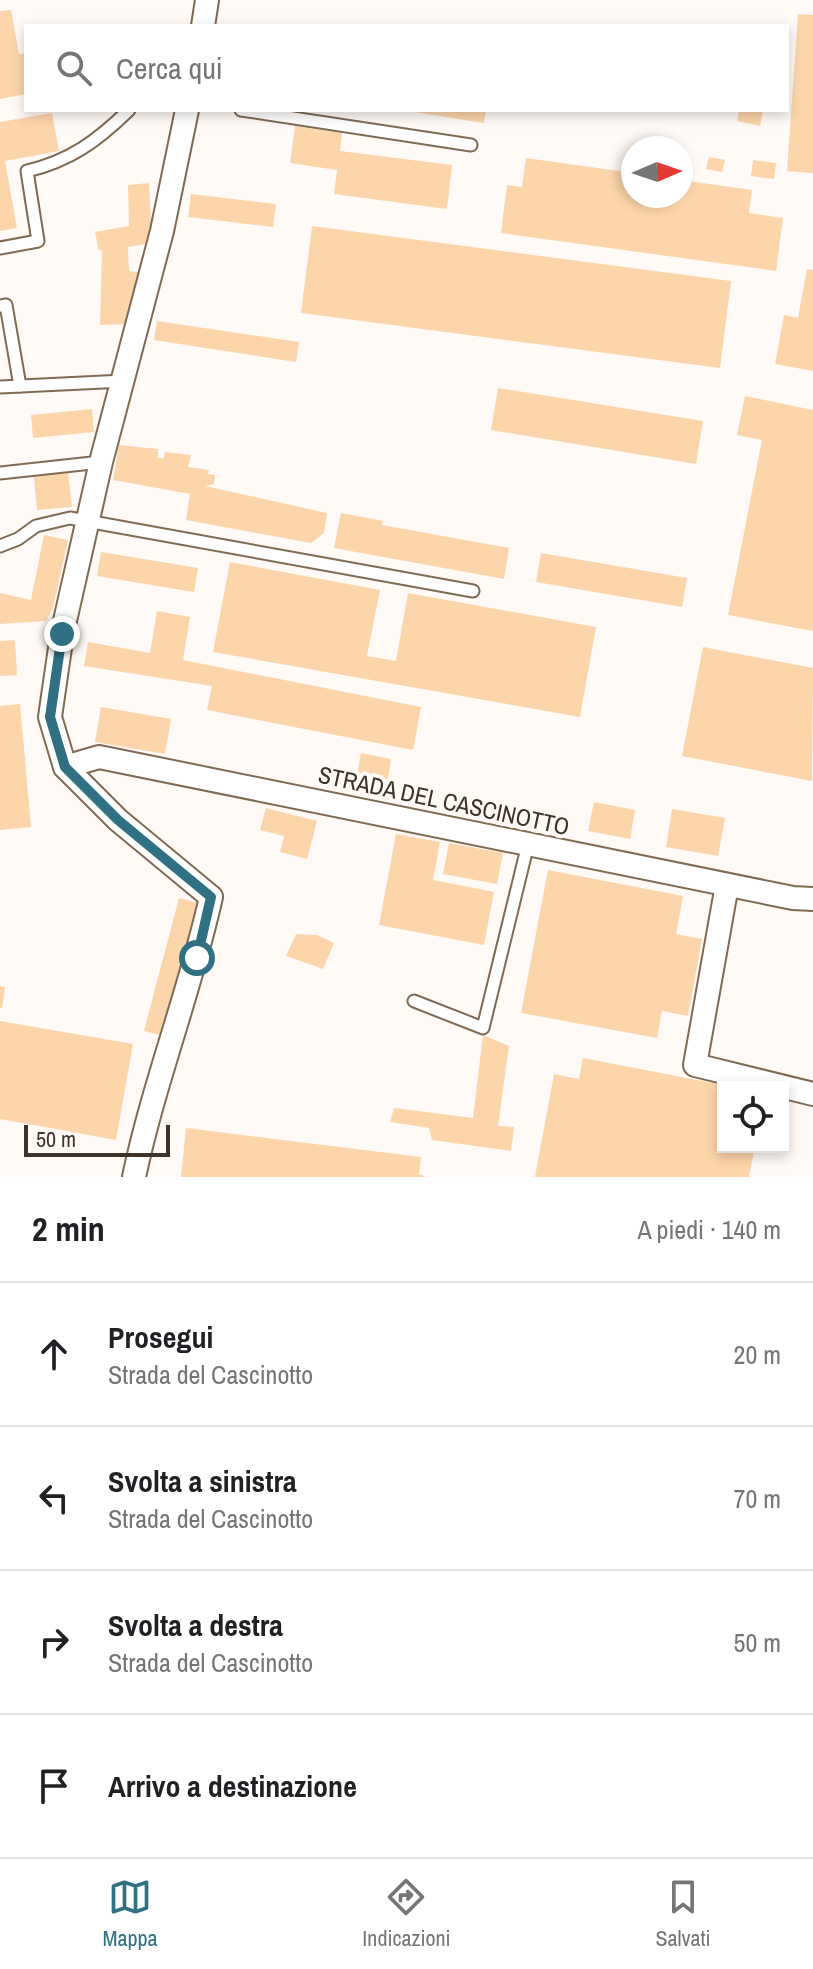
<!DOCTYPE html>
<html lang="it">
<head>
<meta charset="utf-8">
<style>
	:root { --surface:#fff; --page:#f6f6f6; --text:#202124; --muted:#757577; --line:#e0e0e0; --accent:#2f7083 }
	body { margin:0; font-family:"Archivo Narrow",sans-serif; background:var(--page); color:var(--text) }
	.controls { position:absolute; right:24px; bottom:24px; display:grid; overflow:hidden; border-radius:0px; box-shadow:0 4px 12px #0003 }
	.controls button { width:72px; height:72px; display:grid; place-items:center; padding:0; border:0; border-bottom:2px solid var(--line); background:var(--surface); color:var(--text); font:40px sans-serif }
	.compass { position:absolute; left:621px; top:136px; width:72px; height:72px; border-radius:50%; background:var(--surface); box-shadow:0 4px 12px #0003; rotate:88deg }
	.scale { position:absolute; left:24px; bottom:20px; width:146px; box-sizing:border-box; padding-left:8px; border:4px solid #3c3329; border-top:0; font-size:22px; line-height:28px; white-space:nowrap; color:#3c3329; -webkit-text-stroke:6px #fffaf5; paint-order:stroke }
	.stop { position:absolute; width:24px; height:24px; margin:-18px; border:6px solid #2f7083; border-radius:50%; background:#fff }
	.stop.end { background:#2f7083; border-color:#fff; box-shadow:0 2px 8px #0008 }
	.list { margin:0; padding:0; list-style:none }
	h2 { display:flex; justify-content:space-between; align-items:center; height:104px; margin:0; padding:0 32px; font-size:34px }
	h2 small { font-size:26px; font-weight:400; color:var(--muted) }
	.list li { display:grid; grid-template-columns:52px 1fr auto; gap:24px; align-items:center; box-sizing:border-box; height:144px; padding:0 32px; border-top:2px solid var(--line) }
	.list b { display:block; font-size:30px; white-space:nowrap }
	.list p { margin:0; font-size:26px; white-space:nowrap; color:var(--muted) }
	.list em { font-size:26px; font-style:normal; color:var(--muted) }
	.icon { flex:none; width:44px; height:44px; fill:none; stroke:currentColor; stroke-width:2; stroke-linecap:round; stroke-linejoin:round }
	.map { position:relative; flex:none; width:813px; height:1177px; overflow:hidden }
	.search { position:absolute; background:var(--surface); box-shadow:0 4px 12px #0003; left:24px; right:24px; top:24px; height:88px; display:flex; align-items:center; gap:20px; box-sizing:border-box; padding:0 28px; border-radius:0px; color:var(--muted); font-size:30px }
	.sheet { height:680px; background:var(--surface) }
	nav { display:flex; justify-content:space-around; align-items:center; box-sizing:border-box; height:112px; border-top:2px solid var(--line); background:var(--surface); font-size:22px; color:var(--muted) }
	nav a { display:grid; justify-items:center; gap:4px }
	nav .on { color:var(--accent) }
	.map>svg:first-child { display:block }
	.building { fill:#fcd5aa }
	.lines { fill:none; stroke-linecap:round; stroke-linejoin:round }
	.service-casing { stroke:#7f6a54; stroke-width:15 }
	.minor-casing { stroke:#7f6a54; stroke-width:26 }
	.service { stroke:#fff; stroke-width:11 }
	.minor { stroke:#fff; stroke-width:22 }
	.route { stroke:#2f7083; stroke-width:10 }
	.labels { text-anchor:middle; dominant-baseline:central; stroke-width:8; stroke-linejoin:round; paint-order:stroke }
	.street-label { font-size:24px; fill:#3c3329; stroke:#fffaf5 }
</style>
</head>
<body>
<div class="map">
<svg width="813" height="1177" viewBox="0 0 813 1177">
	<rect width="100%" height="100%" fill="#fffaf5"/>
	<g class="building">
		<path d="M11 10 19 54 26 53V94L0 99V11Z"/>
		<path d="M798 14 813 15V173L787 171Z"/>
		<path d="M402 110H486L484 123Z"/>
		<path d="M739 110H763L760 126 737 121Z"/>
		<path d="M52 113 59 151 5 161 17 228 0 231V122Z"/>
		<path d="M295 126 342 133 340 151 452 165 447 209 334 194 337 170 290 163Z"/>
		<path d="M709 157 725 160 722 172 706 169Z"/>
		<path d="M526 158 633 173V196H681V180L752 190 749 213 783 218 776 271 501 233 507 185 522 187Z"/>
		<path d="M753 160 776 163 774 179 751 176Z"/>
		<path d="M149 183 152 243 128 247 129 271 144 273 131 324 100 325 102 249 99 251 95 232 129 226 128 185Z"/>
		<path d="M191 194 276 204 273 227 188 217Z"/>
		<path d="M312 226 731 281 720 368 301 313Z"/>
		<path d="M807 269 813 270V371L775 364 784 315 798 318Z"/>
		<path d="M157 321 299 342 296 362 154 340Z"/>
		<path d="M498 388 703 421 696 464 491 430Z"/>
		<path d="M745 396 813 410V631L728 615 762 440 737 435Z"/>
		<path d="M92 409 94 432 33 438 31 415Z"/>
		<path d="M119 445 158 449V458H164L165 452 191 455 188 467 209 470 208 474 215 475 214 484 205 486 327 513 324 533 311 543 186 520 190 494 113 480Z"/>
		<path d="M68 473 72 507 37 510 34 477Z"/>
		<path d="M341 513 383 521 382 525 509 548 504 579 334 548Z"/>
		<path d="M44 535 68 540 53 608 46 621 0 624V593L31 600Z"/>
		<path d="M101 552 198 568 194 592 97 576Z"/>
		<path d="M541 553 687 578 682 607 536 582Z"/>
		<path d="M230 562 380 590 367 656 396 661 408 593 596 627 580 717 213 652Z"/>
		<path d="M157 611 190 617 183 660 421 707 413 750 207 710 212 686 84 666 88 642 150 653Z"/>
		<path d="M15 640 17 675 0 676V641Z"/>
		<path d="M703 647 813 668 812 781 682 756Z"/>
		<path d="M20 704 31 827 0 830V706Z"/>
		<path d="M101 707 171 719 165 754 95 742Z"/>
		<path d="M361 753 391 759 386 792 355 787Z"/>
		<path d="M594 802 635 810 630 839 588 831Z"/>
		<path d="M266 808 317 821 307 859 280 852 284 836 260 830Z"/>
		<path d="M672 809 725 818 718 856 666 847Z"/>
		<path d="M396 834 440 842 433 880 494 892 484 945 379 925Z"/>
		<path d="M449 843 503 853 497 884 443 874Z"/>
		<path d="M548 870 683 896 676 934 702 939 688 1016 662 1011 657 1038 521 1013Z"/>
		<path d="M179 898 202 904 168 1037 144 1031Z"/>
		<path d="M296 934 317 935 334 943 323 969 286 956Z"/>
		<path d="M0 986 5 987 2 1008H0Z"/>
		<path d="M0 1021 133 1044 116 1140 0 1119Z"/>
		<path d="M483 1035 509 1046 498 1126 514 1127 511 1151 432 1140 429 1128 390 1122 394 1108 473 1118Z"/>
		<path d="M583 1058 723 1085V1147H755L749 1177H535L554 1074 579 1079Z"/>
		<path d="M186 1128 421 1157 419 1174 426 1177H181Z"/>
	</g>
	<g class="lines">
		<g class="service-casing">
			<g id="service">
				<path d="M241 110 471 145"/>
				<path d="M0 248 38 241 27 171C70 161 97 141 129 110"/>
				<path d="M0 306 6 305 20 386"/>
				<path d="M0 387 124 381"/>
				<path d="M0 473 101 462"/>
				<path d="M0 546 18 539 36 526 70 518 473 591"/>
				<path d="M414 1001 483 1028 528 844"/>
			</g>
		</g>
		<g class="minor-casing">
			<g id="minor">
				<path d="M203 26 207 0"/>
				<path d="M65 767 99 757 793 898 813 899"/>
				<path d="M727 885 695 1065 813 1094"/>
				<path d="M134 1177C154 1082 190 992 211 897L118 820 65 767 50 717 62 634 101 462 162 231 187 110"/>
			</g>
		</g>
		<use href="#service" class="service"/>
		<use href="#minor" class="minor"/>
	</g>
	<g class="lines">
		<path class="route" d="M62 634 50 717 65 767 118 820 211 897 197 958"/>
	</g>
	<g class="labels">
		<g class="street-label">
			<text transform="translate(444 800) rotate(12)">STRADA DEL CASCINOTTO</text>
		</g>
	</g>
</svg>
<div class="controls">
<button><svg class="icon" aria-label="locate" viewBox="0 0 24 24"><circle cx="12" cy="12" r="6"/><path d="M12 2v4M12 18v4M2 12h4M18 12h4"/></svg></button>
</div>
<svg class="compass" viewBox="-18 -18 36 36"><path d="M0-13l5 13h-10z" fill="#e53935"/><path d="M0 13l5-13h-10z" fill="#757577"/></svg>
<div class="scale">50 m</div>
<div class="stop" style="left:197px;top:958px"></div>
<div class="stop end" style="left:62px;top:634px"></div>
<div class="search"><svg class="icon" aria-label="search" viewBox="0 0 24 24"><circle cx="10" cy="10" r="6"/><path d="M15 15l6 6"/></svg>Cerca qui</div>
</div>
<section class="sheet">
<h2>2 min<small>A piedi · 140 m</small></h2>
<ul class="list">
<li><svg class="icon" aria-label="ahead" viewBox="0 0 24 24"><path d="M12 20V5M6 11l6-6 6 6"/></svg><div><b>Prosegui</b><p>Strada del Cascinotto</p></div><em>20 m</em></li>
<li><svg class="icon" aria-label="left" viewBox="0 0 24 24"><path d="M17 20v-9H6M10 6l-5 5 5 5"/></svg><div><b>Svolta a sinistra</b><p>Strada del Cascinotto</p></div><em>70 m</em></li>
<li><svg class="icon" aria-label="right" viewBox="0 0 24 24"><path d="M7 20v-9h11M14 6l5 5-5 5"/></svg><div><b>Svolta a destra</b><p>Strada del Cascinotto</p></div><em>50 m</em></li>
<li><svg class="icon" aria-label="arrive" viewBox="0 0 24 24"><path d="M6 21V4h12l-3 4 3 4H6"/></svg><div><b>Arrivo a destinazione</b></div></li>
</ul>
</section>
<nav>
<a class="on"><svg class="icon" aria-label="map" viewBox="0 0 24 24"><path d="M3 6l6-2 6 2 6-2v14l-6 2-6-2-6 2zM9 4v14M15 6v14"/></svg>Mappa</a>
<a><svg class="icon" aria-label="directions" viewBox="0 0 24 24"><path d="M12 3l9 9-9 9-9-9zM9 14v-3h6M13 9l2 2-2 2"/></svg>Indicazioni</a>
<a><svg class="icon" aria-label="saved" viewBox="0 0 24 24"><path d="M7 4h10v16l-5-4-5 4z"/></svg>Salvati</a>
</nav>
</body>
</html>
